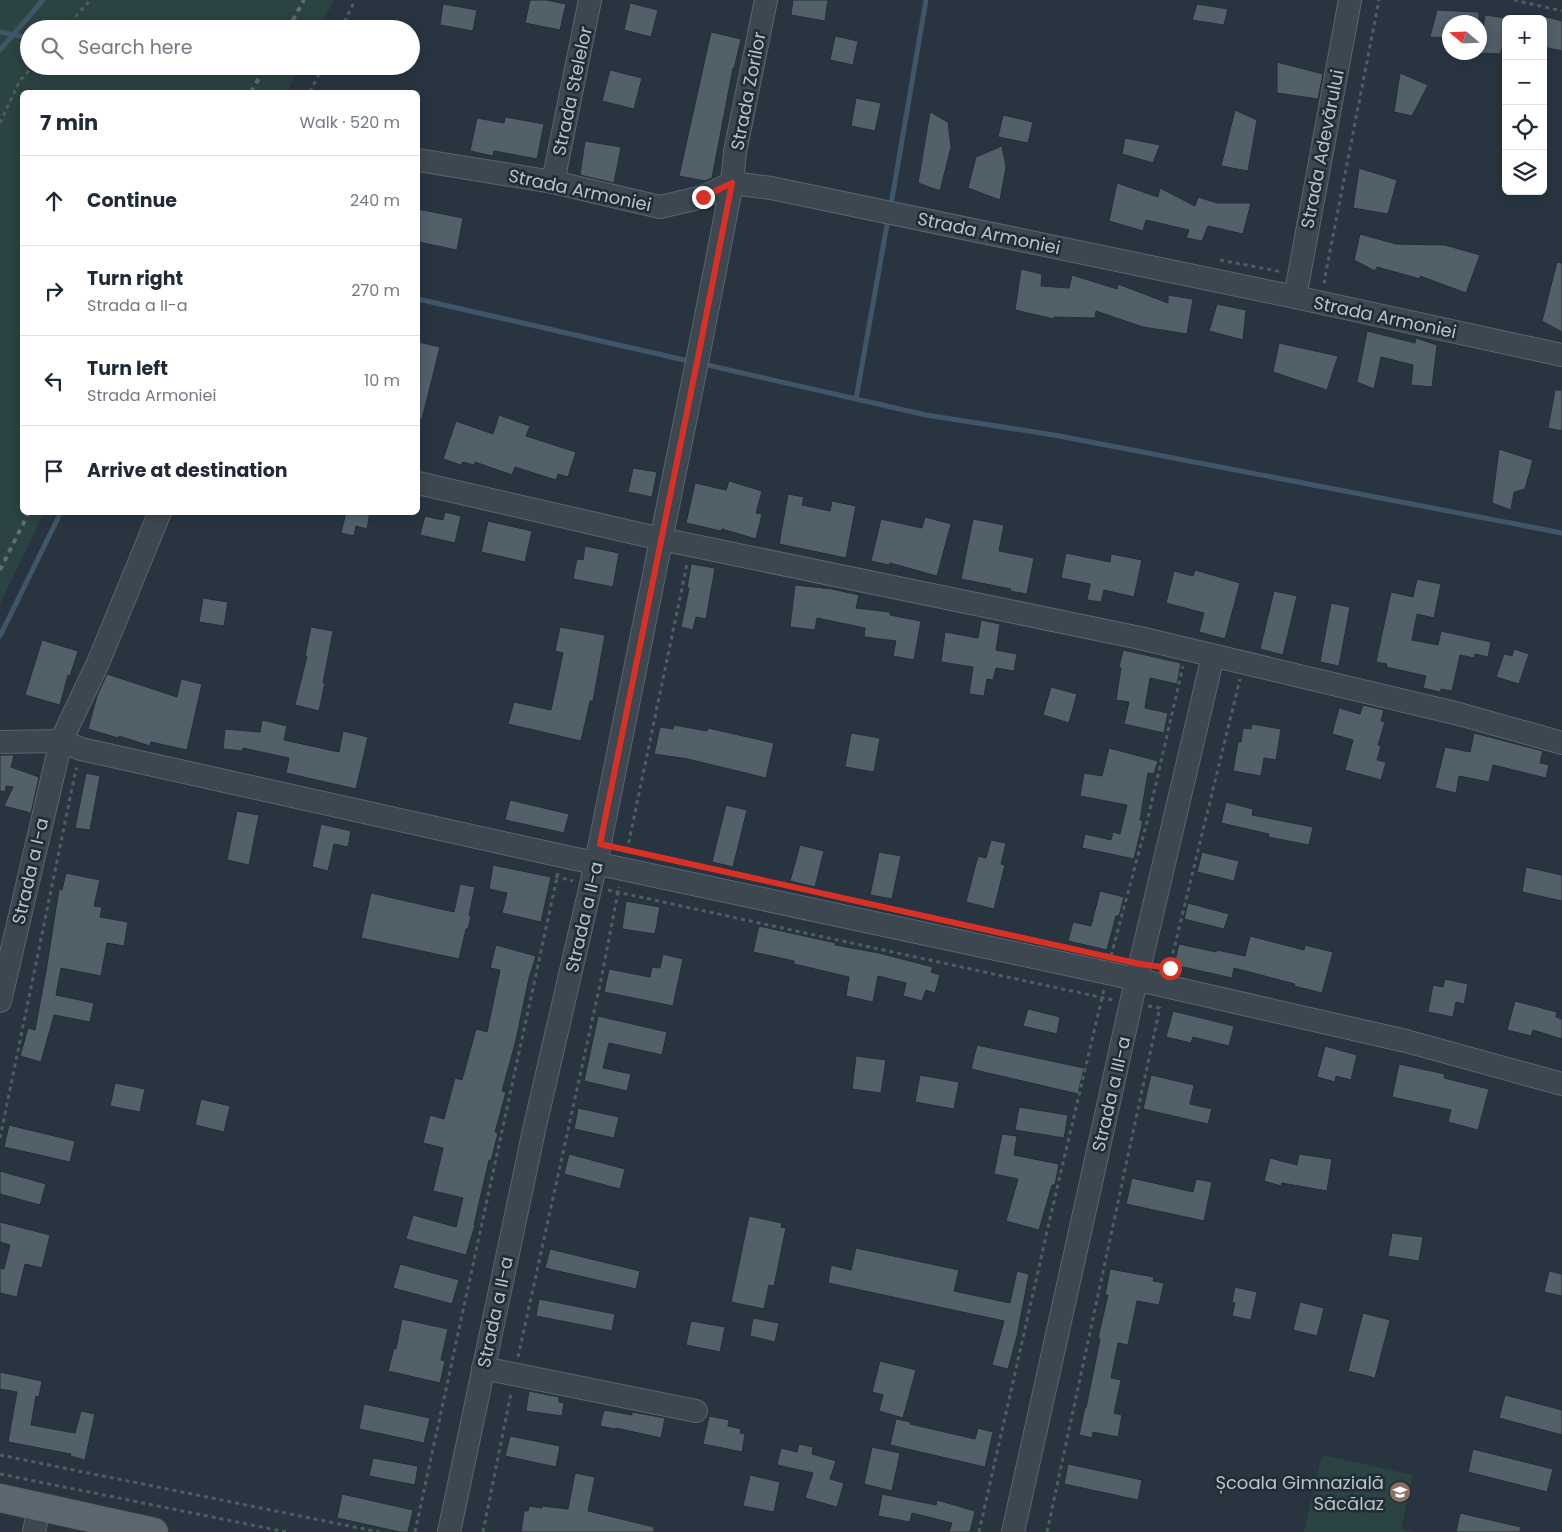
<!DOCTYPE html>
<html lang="en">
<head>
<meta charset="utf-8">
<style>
	:root { --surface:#fff; --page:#f6f6f7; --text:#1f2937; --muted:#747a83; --line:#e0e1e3 }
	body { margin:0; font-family:Poppins,sans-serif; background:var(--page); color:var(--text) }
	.controls { position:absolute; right:15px; top:15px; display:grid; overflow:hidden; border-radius:8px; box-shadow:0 2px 12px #0003 }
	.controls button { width:45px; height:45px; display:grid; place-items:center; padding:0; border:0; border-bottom:1px solid var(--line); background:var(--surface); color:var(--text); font:25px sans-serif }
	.compass { position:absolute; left:1442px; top:15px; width:45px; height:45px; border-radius:50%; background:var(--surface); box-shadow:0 2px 12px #0003; rotate:289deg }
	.stop { position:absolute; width:15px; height:15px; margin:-11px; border:4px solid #d93025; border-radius:50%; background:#fff }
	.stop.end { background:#d93025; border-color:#fff; box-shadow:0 1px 5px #0008 }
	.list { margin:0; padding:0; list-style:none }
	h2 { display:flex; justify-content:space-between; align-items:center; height:65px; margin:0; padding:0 20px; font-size:21px }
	h2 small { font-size:16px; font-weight:400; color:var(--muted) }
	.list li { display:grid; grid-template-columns:32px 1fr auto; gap:15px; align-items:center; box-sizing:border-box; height:90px; padding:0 20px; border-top:1px solid var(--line) }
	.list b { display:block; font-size:19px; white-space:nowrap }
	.list p { margin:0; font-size:16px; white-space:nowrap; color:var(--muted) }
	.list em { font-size:16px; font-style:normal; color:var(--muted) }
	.icon { flex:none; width:28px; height:28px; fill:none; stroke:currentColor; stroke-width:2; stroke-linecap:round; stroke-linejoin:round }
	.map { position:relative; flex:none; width:1562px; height:1532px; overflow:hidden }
	.search { position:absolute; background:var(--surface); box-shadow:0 2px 12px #0003; left:20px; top:20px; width:400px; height:55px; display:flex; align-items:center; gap:12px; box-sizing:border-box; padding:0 18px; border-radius:28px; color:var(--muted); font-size:19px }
	.panel { position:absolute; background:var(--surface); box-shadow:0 2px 12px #0003; left:20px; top:90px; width:400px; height:425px; border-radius:8px }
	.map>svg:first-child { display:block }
	.green { fill:#2b4342 }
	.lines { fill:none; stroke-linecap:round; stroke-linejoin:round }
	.stream { stroke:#405567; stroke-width:5 }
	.building { fill:#52606a; stroke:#232e37 }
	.minor-casing { stroke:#5a656d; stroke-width:24 }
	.major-casing { stroke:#465059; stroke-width:29 }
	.path { stroke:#4b5f5f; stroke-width:3; stroke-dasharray:4 4; stroke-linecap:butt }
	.minor { stroke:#3c4750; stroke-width:22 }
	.major { stroke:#5b666f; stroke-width:28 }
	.rail { stroke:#5f6b76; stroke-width:4; stroke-dasharray:5 5; stroke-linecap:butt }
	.route { stroke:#d93025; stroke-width:6 }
	.labels { text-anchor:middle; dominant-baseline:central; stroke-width:5; stroke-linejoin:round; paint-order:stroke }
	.street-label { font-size:18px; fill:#b9c2ca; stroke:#212c35 }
	.poi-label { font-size:18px; fill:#b9c2ca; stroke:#212c35; text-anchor:end }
</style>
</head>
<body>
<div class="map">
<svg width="1562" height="1532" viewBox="0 0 1562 1532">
	<rect width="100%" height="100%" fill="#283540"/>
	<g class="green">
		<path d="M0 0H334L319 29H29V66H300L287 92H22V512L44 513 0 604Z"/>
		<path d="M1322 1455 1413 1475 1401 1529 1413 1532H1304Z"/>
	</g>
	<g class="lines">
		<g class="stream">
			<path d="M0 32 29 38"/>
			<path d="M0 50 43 0"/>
			<path d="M173 66 188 69"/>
			<path d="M892 199 926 0"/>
			<path d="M418 299 693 362"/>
			<path d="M703 364 926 415 1054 435 1562 533"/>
			<path d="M856 399 887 225"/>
			<path d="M0 636 61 512"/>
		</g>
	</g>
	<g class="building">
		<path d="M530 0H546L566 4 560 30 525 23Z"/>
		<path d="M793 0H828L825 21 791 15Z"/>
		<path d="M630 3 658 10 651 37 624 30Z"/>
		<path d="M443 4 477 10 473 31 440 25Z"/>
		<path d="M1197 4 1228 9 1224 25 1192 20Z"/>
		<path d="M1437 10 1479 12V22H1450V38L1430 37Z"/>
		<path d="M1485 15 1506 18V36L1500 54 1479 53Z"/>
		<path d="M1543 16 1562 21V51L1543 47Z"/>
		<path d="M711 32 741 39 734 69 733 68 712 178 705 181 679 176Z"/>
		<path d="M835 36 858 41 853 65 830 60Z"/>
		<path d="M1277 62 1323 74 1318 99 1277 93Z"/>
		<path d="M610 70 642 78 634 109 602 101Z"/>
		<path d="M1400 73 1428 85 1412 116 1394 112Z"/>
		<path d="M856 98 881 103 875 131 851 126Z"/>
		<path d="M1235 110 1257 120 1248 171 1221 166Z"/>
		<path d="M930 112 948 122 951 147 940 191 918 183Z"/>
		<path d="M1003 115 1033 122 1028 143 998 137Z"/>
		<path d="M505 117 544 124 537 159 494 151 493 156 470 151 477 118 504 123Z"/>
		<path d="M1125 138 1160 145 1153 163 1122 154Z"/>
		<path d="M585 141 621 147 614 183 580 175Z"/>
		<path d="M1002 146 1006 167 1000 200 968 188 976 157Z"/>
		<path d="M1359 168 1397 180 1388 214 1353 208Z"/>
		<path d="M1117 183 1158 197 1160 188 1195 206 1198 197 1217 203H1251L1243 234 1208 226 1202 241 1186 238 1189 230 1146 220 1143 231 1109 221Z"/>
		<path d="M418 209 463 218 457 250 418 242Z"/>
		<path d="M1360 234 1396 244 1445 245 1480 255 1466 293 1420 276V279L1377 267 1375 271 1354 260Z"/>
		<path d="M1557 262 1562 263V332L1542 321Z"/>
		<path d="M1021 269 1042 274 1041 286 1069 288 1072 275 1117 289 1118 284 1168 303V295L1193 299 1187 334 1143 327 1096 311 1095 318 1054 317V319L1015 310Z"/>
		<path d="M1217 304 1246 310 1243 340 1209 331Z"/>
		<path d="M1367 331 1415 343 1416 338 1437 345 1432 387 1411 385 1413 365 1381 357 1374 389 1357 382Z"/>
		<path d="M418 342 440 347 422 419H418Z"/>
		<path d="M1279 343 1338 356 1327 390 1273 372Z"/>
		<path d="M1555 390H1562V431L1548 428Z"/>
		<path d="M499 415 530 426 526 436 576 452 568 477 558 474 556 480 515 467 512 475 475 462 474 465 463 462 461 465 443 459 456 421 493 434Z"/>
		<path d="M1499 449 1533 460 1525 489 1514 492 1511 510 1492 503Z"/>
		<path d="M633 468 657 472 652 497 628 492Z"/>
		<path d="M729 481 762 491 756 513 762 514 756 539 722 529 721 531 686 523 695 483 726 490Z"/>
		<path d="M788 494 804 497 802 505 830 511 832 501 856 506 846 558 779 544Z"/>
		<path d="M346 512H370L367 529 356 526 354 536 341 533Z"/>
		<path d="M445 512 461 516 455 543 420 535 425 516 443 520Z"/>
		<path d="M925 517 951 524 937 576 890 563 889 565 871 561 881 519 922 528Z"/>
		<path d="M973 519 1004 525 999 551 1034 558 1027 594 1010 591 1011 589 961 579Z"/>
		<path d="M488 521 532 531 525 562 481 552Z"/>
		<path d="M585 546 619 553 613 587 573 579 577 559 583 560Z"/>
		<path d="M1066 553 1110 562 1111 554 1142 560 1134 597 1104 590 1101 602 1087 600 1090 584 1061 578Z"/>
		<path d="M691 564 715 568 706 619 696 617 693 630 681 627 689 588H687Z"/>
		<path d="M1195 570 1240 583 1225 639 1199 632 1204 613 1166 603 1174 571 1193 576Z"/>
		<path d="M1417 579 1441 584 1434 618 1417 614 1412 640 1438 645 1441 631 1491 642 1488 657 1475 654 1474 658 1460 655 1452 691 1441 689 1440 692 1423 688 1426 676 1386 667 1387 664 1376 662 1391 592 1413 597Z"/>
		<path d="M795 585 832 589 859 595 856 608 890 612V615L921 621 914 660 893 656 896 641 864 637 865 628 817 618 815 630 790 627Z"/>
		<path d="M1274 591 1297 596 1283 655 1260 649Z"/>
		<path d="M203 598 228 602 224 626 199 622Z"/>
		<path d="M1331 603 1350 607 1339 666 1320 662Z"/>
		<path d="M981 620 1000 624 996 650 1017 654 1014 671 996 668 993 680 987 679 984 696 969 694 973 667 941 662 945 632 978 638Z"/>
		<path d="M311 627 333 631 323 683H325L319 711 295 705 307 656H305Z"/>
		<path d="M560 627 605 635 593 701H590L581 741 508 724 514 702 551 710 563 653 555 651Z"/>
		<path d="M42 640 78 651 70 676 68 675 60 705 25 695Z"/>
		<path d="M1514 649 1529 654 1519 684 1496 677 1504 654 1512 656Z"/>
		<path d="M1123 650 1181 663 1177 684 1150 678 1145 708 1168 713 1164 733 1124 724 1129 702 1116 700 1121 668 1119 667Z"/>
		<path d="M107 674 177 697 181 679 202 684 187 750 151 742 150 746 119 736 118 738 88 729 97 696Z"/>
		<path d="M1051 687 1077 694 1069 723 1043 715Z"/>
		<path d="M1363 705 1384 710 1381 721 1385 722 1378 745 1381 746 1377 760 1386 762 1381 780 1345 770 1353 740 1332 734 1339 708 1360 714Z"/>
		<path d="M262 720 287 726 284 740 339 752 343 731 368 737 356 789 286 773 289 758 243 748V751L223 749 225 729 260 732Z"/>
		<path d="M1252 724 1281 729 1276 760 1264 758 1261 776 1233 771 1238 742H1241L1243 728 1251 729Z"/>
		<path d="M674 725 707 731 708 728 774 743 766 778 688 759 654 754 660 727 673 729Z"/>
		<path d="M851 733 880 738 874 772 845 767Z"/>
		<path d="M1474 733 1543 751 1540 763 1549 765 1546 778 1493 765 1489 782 1459 776 1456 793 1435 788 1445 747 1470 752Z"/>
		<path d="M1109 748 1158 761 1154 774 1148 773 1140 820 1143 821 1134 859 1082 848 1085 834 1111 840 1113 832 1120 834 1127 805 1080 796 1084 773 1102 776Z"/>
		<path d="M0 755H14L11 767 39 777 31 813 4 806 13 787 6 786 5 792 0 791Z"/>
		<path d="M86 773 100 776 90 830 75 828Z"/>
		<path d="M510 800 569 814 564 833 505 820Z"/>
		<path d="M1226 802 1253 809 1252 815 1313 827 1309 845 1268 837 1269 834 1221 823Z"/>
		<path d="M726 805 747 810 733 867 712 862Z"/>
		<path d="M237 811 259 815 249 865 227 860Z"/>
		<path d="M321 824 351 831 348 847 334 844 328 871 312 867Z"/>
		<path d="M991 840 1006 843 1001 864 1005 865 994 909 966 902 978 856 986 858Z"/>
		<path d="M800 845 824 851 815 887 790 881Z"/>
		<path d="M879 852 901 856 892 899 870 895Z"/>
		<path d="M1202 852 1239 861 1234 881 1197 872Z"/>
		<path d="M493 865 551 877 541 922 502 913 507 893 489 889Z"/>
		<path d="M1526 867 1562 875V901L1522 892Z"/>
		<path d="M66 873 100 880 94 906 102 907 100 917 128 922 124 946 107 943 101 976 61 968 56 995 94 1003 90 1022 54 1015 41 1062 20 1056 28 1028 35 1030 47 965 59 889 62 890Z"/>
		<path d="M460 884 475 887 469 915 471 916 468 929H466L459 959 361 938 371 893 454 912Z"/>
		<path d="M1100 891 1124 897 1119 916H1116L1107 950 1068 941 1073 922 1091 926Z"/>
		<path d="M626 901 660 907 655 934 622 929Z"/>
		<path d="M1188 903 1229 914 1224 929 1184 919Z"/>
		<path d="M759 926 836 943 835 945 879 953 933 967 931 972 940 975 935 993 926 990 922 1001 903 996 906 983 878 976 873 1002 846 996 849 977 794 964V961L753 952Z"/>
		<path d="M1250 936 1304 950 1305 945 1333 952 1322 993 1294 986 1295 984 1234 968 1232 978 1174 965 1179 944 1216 952 1217 950 1245 956Z"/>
		<path d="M496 945 536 956 529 978 516 1040 502 1091 506 1092 495 1132 498 1133 491 1161 489 1160 474 1225H475L466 1255 406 1239 413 1215 456 1227 463 1198 433 1191 443 1148 423 1143 430 1115 444 1119 455 1078 462 1080 476 1029 487 1032 500 970 490 968Z"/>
		<path d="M663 954 683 959 673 1006 604 992 609 969 650 977 652 967 660 968Z"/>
		<path d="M1445 979 1468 984 1464 1004 1456 1002 1453 1017 1428 1012 1433 985 1443 987Z"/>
		<path d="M1515 1001 1557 1012 1556 1017 1562 1019V1039L1533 1030 1531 1036 1507 1030Z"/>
		<path d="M1028 1009 1060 1017 1057 1034 1023 1026Z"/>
		<path d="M1173 1011 1234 1026 1229 1046 1193 1037 1191 1043 1166 1037Z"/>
		<path d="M598 1016 667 1032 662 1055 609 1043 603 1068 631 1074 627 1091 584 1081Z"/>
		<path d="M977 1045 1084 1068 1078 1094 971 1069Z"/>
		<path d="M1325 1046 1357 1055 1351 1080 1336 1076 1335 1082 1317 1077Z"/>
		<path d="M856 1056 886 1060 881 1093 852 1089Z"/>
		<path d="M1399 1064 1445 1074 1444 1078 1489 1089 1478 1130 1448 1122 1451 1110 1392 1097Z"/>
		<path d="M920 1075 959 1082 954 1109 915 1102Z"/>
		<path d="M1151 1075 1194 1085 1190 1104 1212 1109 1208 1124 1143 1109Z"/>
		<path d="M115 1083 145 1089 140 1112 110 1106Z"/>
		<path d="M201 1099 230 1106 224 1132 195 1125Z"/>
		<path d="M1019 1107 1068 1115 1064 1138 1015 1130Z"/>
		<path d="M578 1108 619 1117 614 1138 574 1129Z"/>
		<path d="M9 1125 75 1141 70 1162 4 1147Z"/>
		<path d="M1002 1134 1017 1136 1014 1155 1059 1164 1055 1185H1052L1039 1230 1006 1221 1018 1179 994 1174Z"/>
		<path d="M569 1154 625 1169 620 1189 564 1174Z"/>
		<path d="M1299 1154 1332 1159 1327 1191 1282 1183 1281 1186 1264 1181 1270 1158 1297 1165Z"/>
		<path d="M0 1171 46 1184 40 1205 0 1194Z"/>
		<path d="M1132 1178 1193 1192 1196 1179 1212 1182 1204 1221 1126 1204Z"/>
		<path d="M749 1216 782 1223 781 1227 786 1228 774 1286 769 1285 764 1309 731 1302Z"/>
		<path d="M0 1222 50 1235 42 1268 25 1264 17 1297 0 1293V1268L4 1269 10 1245 0 1242Z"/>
		<path d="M1392 1233 1423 1237 1419 1261 1388 1256Z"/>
		<path d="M856 1248 959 1270 954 1291 1010 1303 1017 1271 1029 1274 1017 1336 1008 1369 992 1365 1004 1321 828 1283 831 1265 851 1270Z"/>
		<path d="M550 1249 640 1271 636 1289 545 1268Z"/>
		<path d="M400 1264 459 1280 452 1304 393 1288Z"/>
		<path d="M1110 1269 1154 1277 1153 1281 1164 1283 1159 1305 1137 1301 1128 1345 1118 1343 1111 1378 1121 1380 1114 1413 1122 1415 1118 1437 1093 1432 1092 1438 1079 1435 1085 1407 1086 1408 1100 1339 1098 1338 1108 1295H1105Z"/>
		<path d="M1549 1271 1562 1274V1296L1544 1292Z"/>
		<path d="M1235 1287 1257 1292 1251 1320 1232 1316 1235 1303 1232 1302Z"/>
		<path d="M539 1299 615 1314 612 1331 536 1316Z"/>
		<path d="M1300 1302 1324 1308 1317 1336 1293 1330Z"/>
		<path d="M1363 1313 1390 1320 1375 1378 1348 1371Z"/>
		<path d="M753 1318 779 1323 775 1342 750 1336Z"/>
		<path d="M402 1319 448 1329 441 1360 445 1361 440 1383 388 1371 394 1348 396 1349Z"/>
		<path d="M691 1321 725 1327 720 1352 686 1345Z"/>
		<path d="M880 1361 916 1370 903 1418 879 1411 883 1395 872 1392Z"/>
		<path d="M0 1372 42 1381 39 1397 36 1396 31 1425 75 1433 81 1411 95 1414 85 1460 70 1456 71 1454 8 1442 17 1392 0 1389Z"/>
		<path d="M529 1391 559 1397V1402L564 1403 562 1416 526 1411Z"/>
		<path d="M1505 1395 1562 1410V1435L1499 1418Z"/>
		<path d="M364 1404 430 1418 424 1443 359 1429Z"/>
		<path d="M604 1410 632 1415V1412L665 1418 661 1438 616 1428 615 1429 600 1426Z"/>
		<path d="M709 1416 729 1420 728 1426 741 1429 740 1433 745 1434 742 1452 703 1444Z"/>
		<path d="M896 1419 911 1422 910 1424 975 1439 978 1428 993 1432 985 1467 890 1445Z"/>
		<path d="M510 1436 560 1446 556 1467 505 1456Z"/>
		<path d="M799 1444 813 1447 812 1454 836 1461 830 1479 844 1483 837 1507 805 1498 813 1473 777 1465 781 1448 797 1452Z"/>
		<path d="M872 1447 900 1453 892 1491 864 1484Z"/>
		<path d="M1473 1449 1553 1469 1547 1492 1468 1472Z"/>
		<path d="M373 1458 418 1466 415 1485 369 1476Z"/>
		<path d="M1068 1464 1142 1480 1138 1500 1064 1484Z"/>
		<path d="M575 1473 595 1477 588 1511 654 1527V1532H521L524 1511H528L529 1506 542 1508V1506L568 1509Z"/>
		<path d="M750 1475 780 1482 774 1512 743 1506Z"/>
		<path d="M342 1494 413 1510 408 1532H400L337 1518Z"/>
		<path d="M882 1494 936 1505 937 1500 975 1511 970 1532H949L952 1523 912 1513 910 1522 878 1516Z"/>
		<path d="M1460 1513 1521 1527 1520 1532H1456Z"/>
	</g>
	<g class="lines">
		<g class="minor-casing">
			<g id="minor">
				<path d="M418 160 553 182 660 207 703 197 732 183 771 188 1295 297 1562 355"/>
				<path d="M553 182 590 0"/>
				<path d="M1295 297 1350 0"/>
				<path d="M418 483 661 539 1140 638 1459 714 1562 743"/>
				<path d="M0 742 61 741 81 749 562 856 1108 973 1406 1041 1562 1084"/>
				<path d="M0 1001 61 741 98 663 160 512"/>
				<path d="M483 1368 696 1411"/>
				<path d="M34 1532 39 1507"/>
				<path d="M449 1532 534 1130 596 863 699 352 732 183 735 152 766 0"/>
				<path d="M1013 1532 1131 1003 1213 656"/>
			</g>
		</g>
		<g class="major-casing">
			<path id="major" d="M0 1498 154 1532"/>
		</g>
		<g class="path">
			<path d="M1514 0 1562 11"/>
			<path d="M65 29 90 0"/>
			<path d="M341 29 355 0"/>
			<path d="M310 92 323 66"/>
			<path d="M0 123 19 82 33 66"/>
			<path d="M1220 260 1282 272"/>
			<path d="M1326 282H1324L1379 0"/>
			<path d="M627 851 687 564"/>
			<path d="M555 876 573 881"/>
			<path d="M608 890 1113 1000"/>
			<path d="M1111 956 1148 818 1183 666"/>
			<path d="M1169 969 1240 679"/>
			<path d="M1148 1006 1160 1008"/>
			<path d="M0 1138 76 769H78"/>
			<path d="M518 1357 601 980 619 887"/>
			<path d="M0 1455 379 1532"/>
			<path d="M0 1474 286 1532"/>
			<path d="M415 1532 558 873"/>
			<path d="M483 1532 511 1393"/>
			<path d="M979 1532 1051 1214 1104 989"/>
			<path d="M1047 1532 1160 1007"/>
		</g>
		<use href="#minor" class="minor"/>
		<use href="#major" class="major"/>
		<g class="rail">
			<path d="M288 29 304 0"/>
			<path d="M251 92 266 66"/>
			<path d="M0 570 29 512"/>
		</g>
	</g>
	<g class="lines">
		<path class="route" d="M703 197 732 183 699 352 600 844 1140 964 1170 968"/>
	</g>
	<defs>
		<g id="school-disc" transform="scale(1.125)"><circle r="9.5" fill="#8d6e63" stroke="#212c35"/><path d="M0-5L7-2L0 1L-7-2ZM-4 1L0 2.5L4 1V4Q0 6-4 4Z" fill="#fff"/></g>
	</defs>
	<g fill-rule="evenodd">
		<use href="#school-disc" x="1400" y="1492"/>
	</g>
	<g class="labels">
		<g class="street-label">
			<text transform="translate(572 91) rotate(-78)">Strada Stelelor</text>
			<text transform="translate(748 91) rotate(-79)">Strada Zorilor</text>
			<text transform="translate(1322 149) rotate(-79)">Strada Adevărului</text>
			<text transform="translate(580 190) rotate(12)">Strada Armoniei</text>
			<text transform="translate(989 233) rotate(12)">Strada Armoniei</text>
			<text transform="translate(1385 317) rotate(12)">Strada Armoniei</text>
			<text transform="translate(30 871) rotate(-77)">Strada a I-a</text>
			<text transform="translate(584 917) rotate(-77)">Strada a II-a</text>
			<text transform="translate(1111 1094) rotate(-77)">Strada a III-a</text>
			<text transform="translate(495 1312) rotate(-78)">Strada a II-a</text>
		</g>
		<g class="poi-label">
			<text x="1384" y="1482">Școala Gimnazială<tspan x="1384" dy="21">Săcălaz</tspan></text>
		</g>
	</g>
</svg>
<div class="controls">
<button>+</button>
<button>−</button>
<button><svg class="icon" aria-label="locate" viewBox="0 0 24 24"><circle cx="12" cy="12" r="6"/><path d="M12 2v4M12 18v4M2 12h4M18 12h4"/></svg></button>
<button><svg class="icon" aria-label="layers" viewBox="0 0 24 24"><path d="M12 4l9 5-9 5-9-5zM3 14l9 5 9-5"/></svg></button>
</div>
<svg class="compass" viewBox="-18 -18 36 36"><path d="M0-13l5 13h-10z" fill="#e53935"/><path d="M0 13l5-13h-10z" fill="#747a83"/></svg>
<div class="stop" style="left:1170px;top:968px"></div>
<div class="stop end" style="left:703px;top:197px"></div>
<div class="search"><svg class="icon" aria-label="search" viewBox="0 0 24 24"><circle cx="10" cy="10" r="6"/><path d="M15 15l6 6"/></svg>Search here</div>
<section class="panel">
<h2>7 min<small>Walk · 520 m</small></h2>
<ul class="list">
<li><svg class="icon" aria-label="ahead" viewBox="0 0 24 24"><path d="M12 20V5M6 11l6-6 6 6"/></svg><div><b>Continue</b></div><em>240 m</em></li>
<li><svg class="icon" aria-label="right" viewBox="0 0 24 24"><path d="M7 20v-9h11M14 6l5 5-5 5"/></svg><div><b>Turn right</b><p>Strada a II-a</p></div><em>270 m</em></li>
<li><svg class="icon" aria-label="left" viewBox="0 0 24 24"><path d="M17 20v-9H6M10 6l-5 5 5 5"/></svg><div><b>Turn left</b><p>Strada Armoniei</p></div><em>10 m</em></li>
<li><svg class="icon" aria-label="arrive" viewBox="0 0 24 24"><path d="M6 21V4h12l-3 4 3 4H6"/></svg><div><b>Arrive at destination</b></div></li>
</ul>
</section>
</div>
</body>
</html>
